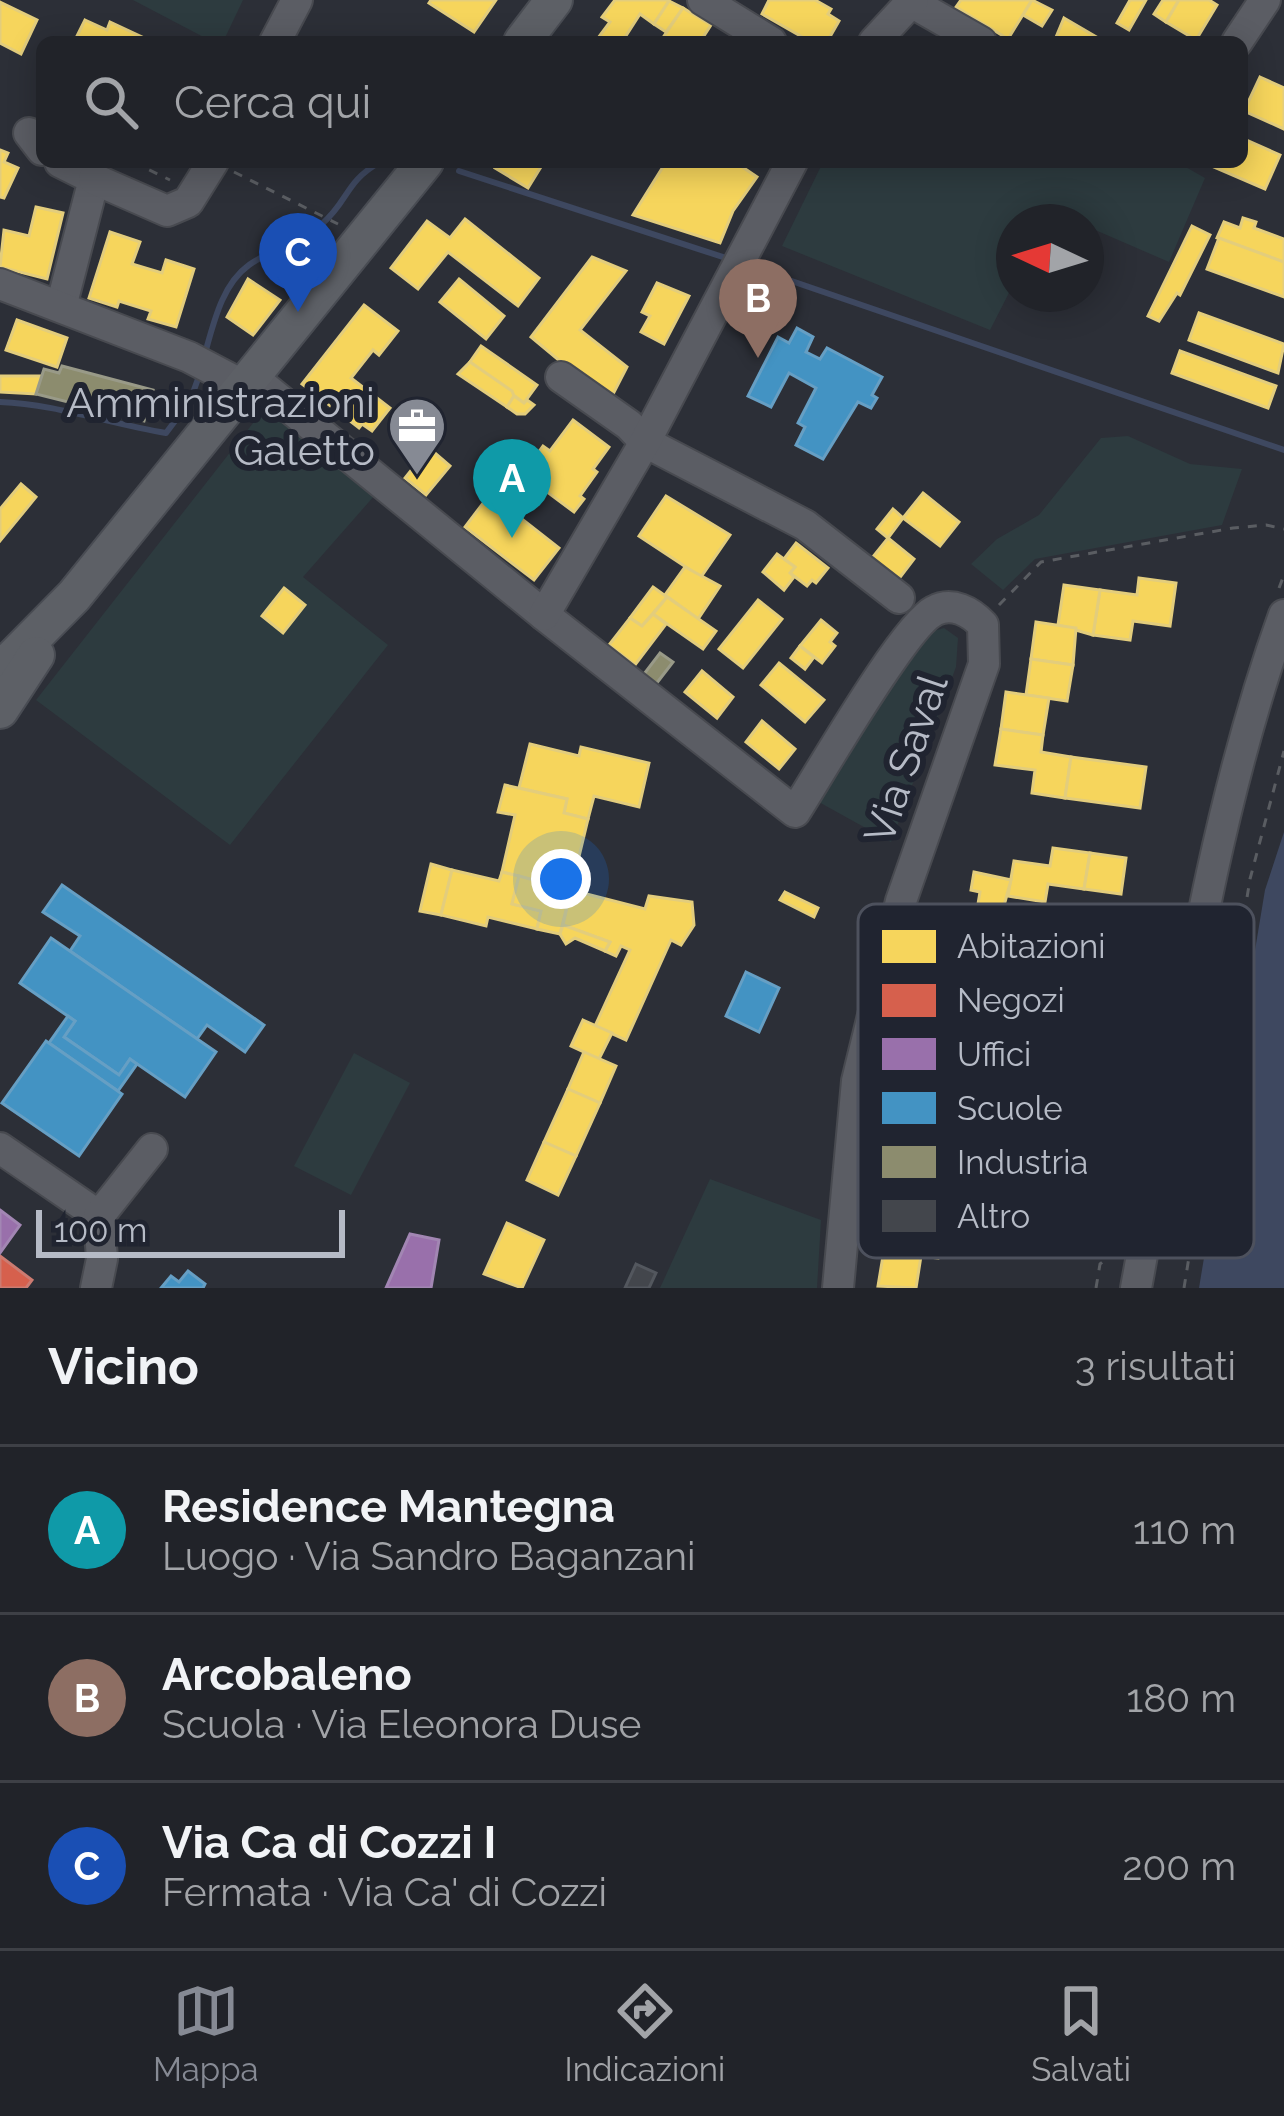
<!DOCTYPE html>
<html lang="it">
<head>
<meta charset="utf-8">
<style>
	:root { --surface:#212329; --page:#292b31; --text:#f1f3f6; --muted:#a2a4a8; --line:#3e4046; --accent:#868a94 }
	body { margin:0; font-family:Raleway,sans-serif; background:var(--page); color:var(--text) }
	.compass { position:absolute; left:996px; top:204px; width:108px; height:108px; border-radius:50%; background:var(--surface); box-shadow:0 6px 30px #0003; rotate:274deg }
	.scale { position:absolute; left:36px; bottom:30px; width:309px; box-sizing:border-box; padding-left:12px; border:6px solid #b6bbc6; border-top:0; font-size:33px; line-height:42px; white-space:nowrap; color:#b6bbc6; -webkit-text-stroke:9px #202430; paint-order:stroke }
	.you { position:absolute; left:561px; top:879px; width:42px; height:42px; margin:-30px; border:9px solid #fff; border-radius:50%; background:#1a73e8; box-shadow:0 0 0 18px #1a73e833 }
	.badge { display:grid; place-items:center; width:78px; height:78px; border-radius:50%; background:var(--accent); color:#fff; font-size:39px; font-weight:700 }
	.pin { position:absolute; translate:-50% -99px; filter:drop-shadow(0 3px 6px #0008) }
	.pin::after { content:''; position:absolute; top:63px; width:42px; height:36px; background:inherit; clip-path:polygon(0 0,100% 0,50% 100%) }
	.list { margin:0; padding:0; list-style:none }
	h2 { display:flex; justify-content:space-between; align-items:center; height:156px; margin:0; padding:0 48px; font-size:51px }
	h2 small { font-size:39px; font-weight:400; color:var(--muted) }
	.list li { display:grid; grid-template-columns:78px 1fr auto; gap:36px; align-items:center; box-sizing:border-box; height:168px; padding:0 48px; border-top:3px solid var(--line) }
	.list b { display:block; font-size:45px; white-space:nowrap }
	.list p { margin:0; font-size:39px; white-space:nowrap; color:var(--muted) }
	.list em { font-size:39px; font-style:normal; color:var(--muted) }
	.icon { flex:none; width:66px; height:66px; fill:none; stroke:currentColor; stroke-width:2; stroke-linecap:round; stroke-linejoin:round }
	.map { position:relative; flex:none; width:1284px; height:1288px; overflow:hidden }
	.search { position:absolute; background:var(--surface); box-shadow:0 6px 30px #0003; left:36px; right:36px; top:36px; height:132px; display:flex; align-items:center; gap:30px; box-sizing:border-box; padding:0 42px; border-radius:18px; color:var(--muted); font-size:45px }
	.sheet { height:660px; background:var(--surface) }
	nav { display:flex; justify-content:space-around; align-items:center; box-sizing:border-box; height:168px; border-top:3px solid var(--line); background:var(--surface); font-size:33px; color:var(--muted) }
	nav a { display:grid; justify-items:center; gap:6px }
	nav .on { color:var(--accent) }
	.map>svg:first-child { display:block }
	.green { fill:#2d3b3f }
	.water { fill:#3e4860 }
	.homes { fill:#f6d55c; stroke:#e3cd7c; stroke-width:3 }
	.shops { fill:#d6604d; stroke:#cc7b71; stroke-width:3 }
	.offices { fill:#9970ab; stroke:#a286b3; stroke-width:3 }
	.schools { fill:#4393c3; stroke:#669fc4; stroke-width:3 }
	.industry { fill:#8c8c6e; stroke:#999a88; stroke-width:3 }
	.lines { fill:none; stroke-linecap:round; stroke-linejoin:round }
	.stream { stroke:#3e4860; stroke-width:6 }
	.building { fill:#43464c; stroke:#53575e; stroke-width:3 }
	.minor-casing { stroke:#484a50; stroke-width:34 }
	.major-casing { stroke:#494c53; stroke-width:40 }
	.path { stroke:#5a5d62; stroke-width:3; stroke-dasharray:9 9; stroke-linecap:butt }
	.minor { stroke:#5b5d64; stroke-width:30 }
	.major { stroke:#5d6066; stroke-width:36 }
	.labels { text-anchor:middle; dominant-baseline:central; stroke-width:12; stroke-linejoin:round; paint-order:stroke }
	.poi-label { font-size:42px; fill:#b6bbc6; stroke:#202430; text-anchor:end }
	.street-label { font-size:42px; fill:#b6bbc6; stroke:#202430 }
	.key { fill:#202430; stroke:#4d515d; stroke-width:3 }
	.key-label { font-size:33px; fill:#b6bbc6 }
</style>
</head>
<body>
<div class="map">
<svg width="1284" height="1288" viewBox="0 0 1284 1288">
	<rect width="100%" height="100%" fill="#2c2f37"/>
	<g class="green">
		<path d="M133 0H243L223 42H213Z"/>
		<path d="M823 162H1177L1205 178 1169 262 1086 226V222L1052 211 1045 222H1014V283L990 330 782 246Z"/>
		<path d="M268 404 375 495 303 577 388 645 230 845 36 700Z"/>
		<path d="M1128 436 1190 464 1242 469 1222 525 1035 559 1003 590 971 564 997 539 1039 515 1101 438Z"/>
		<path d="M944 628 958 638 956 667 891 842 817 801 923 634Z"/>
		<path d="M354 1053 410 1083 351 1195 294 1166Z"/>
		<path d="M710 1179 821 1220 817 1288H660Z"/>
	</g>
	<path class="water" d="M1284 832V1288H1199L1265 890Z"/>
	<g class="homes">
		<path d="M431 0H496L474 32 429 3Z"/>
		<path d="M615 0H668L669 1 654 24 640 14 622 42H595L610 22 602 17Z"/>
		<path d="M769 0H815L831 9 828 14 839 21 827 42H811L762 14Z"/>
		<path d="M961 0H1032L1008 39 956 7Z"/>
		<path d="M1032 0 1052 10 1042 26 1023 15Z"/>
		<path d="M1130 0H1146L1129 30 1117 23Z"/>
		<path d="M1163 0H1179L1166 22 1154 14Z"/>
		<path d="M1179 0H1209L1217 5 1196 40 1166 22Z"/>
		<path d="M669 1 683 8 666 32 654 24Z"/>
		<path d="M0 2 37 20 21 54 0 43Z"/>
		<path d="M683 8 711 25 700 42H674L664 36Z"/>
		<path d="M1064 18 1105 42H1054Z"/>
		<path d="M85 20 107 30 110 22 153 42H74Z"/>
		<path d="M1260 77 1284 88V129L1244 111Z"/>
		<path d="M1242 138 1280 155 1265 189 1209 165 1210 162H1242Z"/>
		<path d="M0 150 8 153 4 162 18 168 4 198 0 197Z"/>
		<path d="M499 162H544L528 188 495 168Z"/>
		<path d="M666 162H735L757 177 733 211 720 243 633 215Z"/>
		<path d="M36 207 63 213 47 279 0 267 4 230 29 236Z"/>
		<path d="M1243 218 1256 222 1254 228 1284 239V262L1217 238 1224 222 1240 228Z"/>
		<path d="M465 219 539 278 518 306 448 252 418 289 391 268 427 221 450 238Z"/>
		<path d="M1192 226 1210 235 1180 295 1177 293 1159 321 1148 316Z"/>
		<path d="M110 232 140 242 132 264 162 273 166 260 194 269 176 327 148 319 151 311 119 301 117 307 89 298Z"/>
		<path d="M1219 238 1284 262V297L1207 269Z"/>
		<path d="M592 257 626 271 580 330 627 367 609 402 531 337Z"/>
		<path d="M248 279 280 300 253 335 227 317Z"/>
		<path d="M459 279 504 316 486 339 440 302Z"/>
		<path d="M657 283 689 296 664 344 641 332 650 316 642 312Z"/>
		<path d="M364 305 398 331 379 355 373 350 351 378 390 408 372 431 362 424 359 428 302 384Z"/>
		<path d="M1199 313 1284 344 1278 373 1189 340Z"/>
		<path d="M17 320 67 338 57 367 6 350Z"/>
		<path d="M481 346 537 385 524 403 470 362Z"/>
		<path d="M1180 351 1276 386 1268 408 1172 373Z"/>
		<path d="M470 362 512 391 514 396 507 407 458 374Z"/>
		<path d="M0 376H42L36 394 0 392Z"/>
		<path d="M514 396 524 403 527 400 534 405 525 414H517L507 407Z"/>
		<path d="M573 420 609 447 593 469 597 472 580 496 584 499 574 512 523 474 543 446 550 451Z"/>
		<path d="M429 448 450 466 426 495 405 478Z"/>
		<path d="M21 484 36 497 0 541V509Z"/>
		<path d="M923 493 959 522 940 546 903 518Z"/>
		<path d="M490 494 559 548 534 580 465 527Z"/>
		<path d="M666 496 730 535 701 577 639 536Z"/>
		<path d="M893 509 903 518 888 538 877 529Z"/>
		<path d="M888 538 914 559 895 584 868 563Z"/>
		<path d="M796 543 828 568 816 583 812 580 807 586 790 573 795 567 784 559Z"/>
		<path d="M777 554 795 567 790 573 794 577 784 590 763 572Z"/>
		<path d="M685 567 720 586 698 619 665 595Z"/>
		<path d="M1139 578 1176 583 1170 626 1133 621 1130 640 1093 635 1100 590 1137 595Z"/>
		<path d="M1064 585 1100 590 1093 635 1058 625Z"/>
		<path d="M653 587 667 597 642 626 630 618Z"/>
		<path d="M284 588 305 605 283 633 262 616Z"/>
		<path d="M667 597 716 631 703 649 653 614Z"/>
		<path d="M758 600 782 619 743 668 719 649Z"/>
		<path d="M653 614 666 624 635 665 609 645 630 618 642 626Z"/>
		<path d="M821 620 837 633 830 642 835 646 822 663 800 646Z"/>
		<path d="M1036 622 1076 628 1073 665 1031 659Z"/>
		<path d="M800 646 814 657 805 669 791 658Z"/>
		<path d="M1031 659 1073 665 1067 701 1026 695Z"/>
		<path d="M779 663 824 700 805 722 761 685Z"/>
		<path d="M702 671 733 697 717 718 685 692Z"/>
		<path d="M1006 692 1049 698 1043 735 1001 729Z"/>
		<path d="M762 721 795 749 779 769 746 742Z"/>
		<path d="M1001 729 1043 735 1041 752 1071 757 1065 798 1032 793 1035 770 995 765Z"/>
		<path d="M530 744 579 756 581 747 649 763 639 807 594 796 588 819 564 813 567 799 519 788Z"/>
		<path d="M1071 757 1146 767 1140 808 1065 798Z"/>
		<path d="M505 785 567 799 564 813 588 819 571 890 502 872 515 815 498 812Z"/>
		<path d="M1053 848 1090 853 1084 889 1048 884 1045 902 1008 896 1014 861 1050 866Z"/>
		<path d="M1090 853 1126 858 1121 894 1084 889Z"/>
		<path d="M431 864 452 870 441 915 420 911Z"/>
		<path d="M452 870 499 881 502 872 519 876 512 904 541 911 537 929 488 917 486 926 441 915Z"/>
		<path d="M974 872 1011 880 1002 913 977 910 980 892 971 890Z"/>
		<path d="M519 876 571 890 560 934 537 929 541 911 512 904Z"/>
		<path d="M571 890 645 909 649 896 692 902 694 925 681 945 671 940 626 1040 595 1026 630 950 621 946 616 956 605 951 610 942 563 925Z"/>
		<path d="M785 892 818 908 814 917 780 900Z"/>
		<path d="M563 925 610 942 605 951 575 938 566 944 560 934Z"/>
		<path d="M583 1020 612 1033 599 1059 571 1046Z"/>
		<path d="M584 1052 616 1066 600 1103 568 1089Z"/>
		<path d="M568 1089 600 1103 576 1156 544 1142Z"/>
		<path d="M544 1142 576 1156 558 1195 527 1180Z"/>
		<path d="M907 1216 944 1222 938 1258 921 1256 916 1288 878 1286 884 1250 901 1253Z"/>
		<path d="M507 1223 544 1240 522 1288 484 1274Z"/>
	</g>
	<path class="shops" d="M0 1256 32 1280 26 1288H0Z"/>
	<g class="offices">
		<path d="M0 1210 20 1225 0 1253Z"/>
		<path d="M410 1234 439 1240 431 1288H386Z"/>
	</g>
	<g class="schools">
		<path d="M797 328 813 337 806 352 820 359 827 348 882 377 872 395 877 398 871 408 858 402 823 459 796 445 805 427 798 423 816 388 789 373 771 407 748 396 778 337 789 343Z"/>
		<path d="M62 885 264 1025 245 1052 207 1025 197 1039 70 951 80 936 43 912Z"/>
		<path d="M51 938 216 1052 185 1097 130 1059 119 1075 64 1037 75 1021 20 983Z"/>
		<path d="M746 972 779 988 759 1032 726 1016Z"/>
		<path d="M68 1016 75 1021 64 1037 119 1075 130 1059 137 1064 118 1091 49 1043Z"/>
		<path d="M46 1041 122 1094 79 1156 2 1103Z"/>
		<path d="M188 1271 205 1284 203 1288H161L171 1276 179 1282Z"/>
	</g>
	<g class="industry">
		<path d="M62 366 153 390 144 421 36 394 44 369 59 373Z"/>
		<path d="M660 653 673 662 656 684 644 674Z"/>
	</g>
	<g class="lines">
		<g class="stream">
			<path d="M459 171 729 259"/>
			<path d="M748 266 1284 450"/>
			<path d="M204 357C213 326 221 285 249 265 273 248 301 243 323 223 349 200 345 182 380 162"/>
			<path d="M0 402C56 404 110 424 166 433L190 401 199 376"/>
		</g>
	</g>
	<path class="building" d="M636 1264 656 1273 649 1288H625Z"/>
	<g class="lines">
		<g class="minor-casing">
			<g id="minor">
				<path d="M703 0 771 42"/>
				<path d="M911 2 981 42"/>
				<path d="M275 42 297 0"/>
				<path d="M874 42 913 0"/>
				<path d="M1237 42 1265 0"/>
				<path d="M29 133 42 150"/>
				<path d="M60 162 94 179 61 307"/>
				<path d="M94 179 167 211 188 202 213 162"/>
				<path d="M0 284 189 357 246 387"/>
				<path d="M561 377 629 425 645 442 805 525 899 598"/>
				<path d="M253 378 544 615 795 812C819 775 904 626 934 611 952 601 971 612 983 625L984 664 901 901 857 1081 838 1288"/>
				<path d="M544 615 645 442 792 162"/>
				<path d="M0 1148 99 1216"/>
				<path d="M96 1288 102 1259 99 1216 152 1149"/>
				<path d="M1136 1288C1178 1062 1206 832 1284 615"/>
			</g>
		</g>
		<g class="major-casing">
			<g id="major">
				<path d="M522 42 554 0"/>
				<path d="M0 671 74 596 425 162"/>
				<path d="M0 710 36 655"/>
			</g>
		</g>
		<g class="path">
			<path d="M133 162 170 180"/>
			<path d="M234 172 338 224"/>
			<path d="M1279 588 1284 575"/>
			<path d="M999 605 1041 562 1233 528 1266 525 1284 529"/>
			<path d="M1096 1288 1100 1264 1117 1250"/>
			<path d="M1184 1288 1250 879 1284 751"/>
		</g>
		<use href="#minor" class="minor"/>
		<use href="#major" class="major"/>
	</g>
	<defs>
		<g id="office-pin" transform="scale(3)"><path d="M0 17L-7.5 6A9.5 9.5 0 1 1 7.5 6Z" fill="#868a94" stroke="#202430"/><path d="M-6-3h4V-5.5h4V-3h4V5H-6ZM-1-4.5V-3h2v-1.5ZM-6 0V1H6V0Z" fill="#fff"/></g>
	</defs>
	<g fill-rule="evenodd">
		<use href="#office-pin" x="417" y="426"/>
	</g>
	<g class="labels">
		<g class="poi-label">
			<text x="375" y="402">Amministrazioni<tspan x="375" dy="48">Galetto</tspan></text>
		</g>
		<g class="street-label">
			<text transform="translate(906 759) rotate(-71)">Via Saval</text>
		</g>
	</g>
	<rect x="858" y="904" width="396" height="354" rx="18" class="key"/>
	<rect x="882" y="930" width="54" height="33" fill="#f6d55c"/>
	<rect x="882" y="984" width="54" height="33" fill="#d6604d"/>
	<rect x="882" y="1038" width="54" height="32" fill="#9970ab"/>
	<rect x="882" y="1092" width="54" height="32" fill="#4393c3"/>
	<rect x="882" y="1146" width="54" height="32" fill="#8c8c6e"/>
	<rect x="882" y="1200" width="54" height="32" fill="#43464c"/>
	<g class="key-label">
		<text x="957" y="958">Abitazioni</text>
		<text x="957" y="1012">Negozi</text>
		<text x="957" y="1066">Uffici</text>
		<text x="957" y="1120">Scuole</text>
		<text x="957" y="1174">Industria</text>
		<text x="957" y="1228">Altro</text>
	</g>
</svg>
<svg class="compass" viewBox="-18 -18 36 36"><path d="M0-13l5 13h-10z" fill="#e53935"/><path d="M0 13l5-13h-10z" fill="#a2a4a8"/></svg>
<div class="scale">100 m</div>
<div class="you"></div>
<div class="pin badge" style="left:512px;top:538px;background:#0f9aa8">A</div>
<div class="pin badge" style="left:758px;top:358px;background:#8d6e63">B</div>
<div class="pin badge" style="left:298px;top:312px;background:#1a4fb4">C</div>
<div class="search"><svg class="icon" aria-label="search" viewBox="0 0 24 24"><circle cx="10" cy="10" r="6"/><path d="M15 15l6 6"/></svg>Cerca qui</div>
</div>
<section class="sheet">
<h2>Vicino<small>3 risultati</small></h2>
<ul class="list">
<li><span class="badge" style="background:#0f9aa8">A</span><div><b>Residence Mantegna</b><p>Luogo · Via Sandro Baganzani</p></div><em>110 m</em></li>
<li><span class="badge" style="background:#8d6e63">B</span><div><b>Arcobaleno</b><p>Scuola · Via Eleonora Duse</p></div><em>180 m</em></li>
<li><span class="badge" style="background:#1a4fb4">C</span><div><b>Via Ca di Cozzi I</b><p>Fermata · Via Ca' di Cozzi</p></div><em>200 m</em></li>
</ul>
</section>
<nav>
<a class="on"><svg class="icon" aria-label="map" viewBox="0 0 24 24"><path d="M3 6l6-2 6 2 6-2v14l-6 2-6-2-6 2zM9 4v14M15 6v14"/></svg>Mappa</a>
<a><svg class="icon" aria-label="directions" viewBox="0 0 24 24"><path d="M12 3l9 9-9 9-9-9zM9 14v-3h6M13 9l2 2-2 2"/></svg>Indicazioni</a>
<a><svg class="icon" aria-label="saved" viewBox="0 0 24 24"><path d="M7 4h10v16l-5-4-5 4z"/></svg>Salvati</a>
</nav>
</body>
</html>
